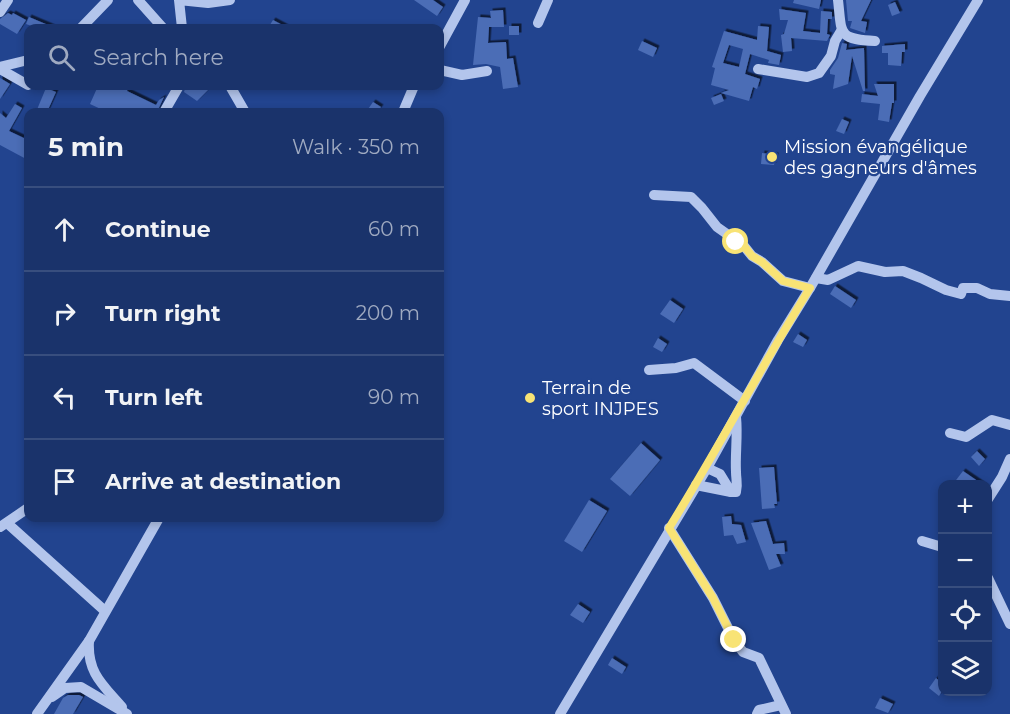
<!DOCTYPE html>
<html lang="en">
<head>
<meta charset="utf-8">
<style>
	:root { --surface:#1a336b; --page:#233b71; --text:#f1f3f6; --muted:#9faac1; --line:#384e7e }
	body { margin:0; font-family:Montserrat,sans-serif; background:var(--page); color:var(--text) }
	.controls { position:absolute; right:18px; bottom:18px; display:grid; overflow:hidden; border-radius:12px; box-shadow:0 3px 9px #0003 }
	.controls button { width:54px; height:54px; display:grid; place-items:center; padding:0; border:0; border-bottom:2px solid var(--line); background:var(--surface); color:var(--text); font:30px sans-serif }
	.stop { position:absolute; width:18px; height:18px; margin:-14px; border:4px solid #f8e375; border-radius:50%; background:#fff }
	.stop.end { background:#f8e375; border-color:#fff; box-shadow:0 2px 6px #0008 }
	.list { margin:0; padding:0; list-style:none }
	h2 { display:flex; justify-content:space-between; align-items:center; height:78px; margin:0; padding:0 24px; font-size:26px }
	h2 small { font-size:20px; font-weight:400; color:var(--muted) }
	.list li { display:grid; grid-template-columns:39px 1fr auto; gap:18px; align-items:center; box-sizing:border-box; height:84px; padding:0 24px; border-top:2px solid var(--line) }
	.list b { display:block; font-size:22px; white-space:nowrap }
	.list em { font-size:20px; font-style:normal; color:var(--muted) }
	.icon { flex:none; width:33px; height:33px; fill:none; stroke:currentColor; stroke-width:2; stroke-linecap:round; stroke-linejoin:round }
	.map { position:relative; flex:none; width:1010px; height:714px; overflow:hidden }
	.search { position:absolute; background:var(--surface); box-shadow:0 3px 9px #0003; left:24px; top:24px; width:420px; height:66px; display:flex; align-items:center; gap:15px; box-sizing:border-box; padding:0 21px; border-radius:12px; color:var(--muted); font-size:22px }
	.panel { position:absolute; background:var(--surface); box-shadow:0 3px 9px #0003; left:24px; top:108px; width:420px; height:414px; border-radius:12px }
	.map>svg:first-child { display:block }
	.building { fill:#4b6db6; fill-rule:evenodd; filter:url(#shadow) }
	.lines { fill:none; stroke-linecap:round; stroke-linejoin:round }
	.minor { stroke:#b3c5ec; stroke-width:10 }
	.route { stroke:#f8e375; stroke-width:8 }
	.poi-dot { fill:#f8e375; stroke:#22448f; stroke-width:2 }
	.labels { text-anchor:middle; dominant-baseline:central; stroke-width:4.5; stroke-linejoin:round; paint-order:stroke }
	.poi-label { font-size:18px; fill:#fff; stroke:#22448f; text-anchor:start }
</style>
</head>
<body>
<div class="map">
<svg width="1010" height="714" viewBox="0 0 1010 714">
	<defs>
		<filter id="shadow"><feDropShadow dx="2.5" dy="-2.5" stdDeviation="0" flood-color="#0009"/></filter>
	</defs>
	<rect width="100%" height="100%" fill="#22448f"/>
	<g class="building">
		<path d="M414 0H433L443 7 437 16Z"/>
		<path d="M794 0H821L819 9 793 3Z"/>
		<path d="M846 0H871L861 21 867 22 865 33 850 28 852 21H848Z"/>
		<path d="M895 2 900 13 892 16 888 5Z"/>
		<path d="M779 9 806 13 803 31 820 33 821 11 832 12V19H828L827 34 830 35 827 41 791 38 792 51 783 52 781 35 784 34 788 20H780Z"/>
		<path d="M503 10 504 27H489L488 43 506 42 507 59 513 58 518 87 503 89 500 67 486 64 473 65 478 17 491 18 490 11Z"/>
		<path d="M8 13 12 15 13 13 26 20 17 34 0 24V19Z"/>
		<path d="M29 17 55 28H37L26 24Z"/>
		<path d="M273 20 288 28H268Z"/>
		<rect x="509" y="26" width="10" height="9"/>
		<path d="M758 26 769 27 767 51 781 55 779 65 768 63 769 60 750 54 745 74 760 79 757 89 753 87 749 101 721 93 729 90 711 85 715 68 712 67 724 31 757 40ZM729 45 743 49 739 67 723 63Z"/>
		<path d="M642 41 657 48 653 57 638 50Z"/>
		<path d="M842 43 847 44 846 50 864 48 865 91H863L852 56 848 84 833 89 835 75 830 74V70L838 58Z"/>
		<path d="M905 44V52H902L901 66 888 65V53H882V46Z"/>
		<path d="M0 78 10 84 0 99Z"/>
		<path d="M874 84H894V103H892L889 122 878 120 880 104 861 102 862 94 878 96Z"/>
		<path d="M98 86H124L128 88 127 91 156 105 159 100 164 97 157 112H107L90 104Z"/>
		<path d="M186 86H212L197 101 184 92Z"/>
		<path d="M46 88 56 92 47 112H36Z"/>
		<path d="M721 94 724 101 714 105 711 98Z"/>
		<path d="M373 102 381 107 377 112H366Z"/>
		<path d="M15 104 22 108 9 131 28 140V160L0 145V113L6 118Z"/>
		<path d="M842 119 849 122 844 134 836 131Z"/>
		<path d="M762 153 776 155 774 165 761 164Z"/>
		<path d="M835 286 856 300 851 308 830 294Z"/>
		<path d="M670 300 683 309 674 323 660 314Z"/>
		<path d="M798 334 807 340 803 347 793 342Z"/>
		<path d="M658 338 667 344 662 352 653 347Z"/>
		<path d="M641 443 660 460 630 496 610 479Z"/>
		<path d="M977 451 985 459 979 466 971 457Z"/>
		<path d="M774 467 777 504H774L775 508 762 509 759 468Z"/>
		<path d="M963 471 982 484H953Z"/>
		<path d="M589 500 607 511 582 552 564 541Z"/>
		<path d="M731 516 732 524 741 525 746 542 737 544 733 535 724 536 722 517Z"/>
		<path d="M766 521 773 544 784 543 785 554H776L781 566 769 570 751 523Z"/>
		<path d="M578 604 590 612 583 623 570 615Z"/>
		<path d="M612 658 626 667 622 674 608 665Z"/>
		<path d="M936 678 942 683V691L939 696 929 688Z"/>
		<path d="M68 695H79L83 697 73 714H54L63 698Z"/>
		<path d="M880 698 893 704 888 713 875 708Z"/>
	</g>
	<g class="lines">
		<g class="minor">
			<path d="M138 0 163 28"/>
			<path d="M838 0C842 34 837 39 875 41"/>
			<path d="M0 12 8 0"/>
			<path d="M538 23 548 0"/>
			<path d="M81 28 108 0"/>
			<path d="M182 28 179 0 208 3 230 0"/>
			<path d="M440 46 465 0"/>
			<path d="M0 67 28 60"/>
			<path d="M0 69 28 85"/>
			<path d="M758 69 807 77 819 73 831 56 835 41 841 31"/>
			<path d="M440 70 462 75 487 71"/>
			<path d="M230 86 245 112"/>
			<path d="M164 112 179 86"/>
			<path d="M403 112 414 86"/>
			<path d="M654 195 691 197 702 208 717 227 744 246 752 256 762 262 783 281 810 288"/>
			<path d="M816 278 828 280 858 266 885 272 903 271 921 278 946 290 961 294 963 288H977L990 294 1010 296"/>
			<path d="M649 370 676 368 694 363 745 401"/>
			<path d="M950 433 966 437 992 420 1010 425"/>
			<path d="M707 468 720 474 731 492H736C738 483 736 480 736 472 735 453 738 436 736 417"/>
			<path d="M696 485 731 492"/>
			<path d="M988 499 1002 477 1010 459"/>
			<path d="M7 523 105 611"/>
			<path d="M0 527 28 508"/>
			<path d="M669 528 713 598 734 640 743 652 759 658 786 714"/>
			<path d="M922 541 942 547"/>
			<path d="M988 578 1010 624"/>
			<path d="M89 641C87 673 103 685 122 707"/>
			<path d="M52 697 65 688 81 687 127 714"/>
			<path d="M37 714 89 641 159 518"/>
			<path d="M560 714 707 468 778 340 810 288 920 96 978 0"/>
			<path d="M757 714 759 710 781 705"/>
		</g>
	</g>
	<g class="lines">
		<path class="route" d="M734 640 713 598 669 528C718 449 761 367 810 288L783 281 762 262 752 256 744 246 736 242"/>
	</g>
	<g class="poi-dot">
		<circle cx="772" cy="157" r="6"/>
		<circle cx="530" cy="398" r="6"/>
	</g>
	<g class="labels">
		<g class="poi-label">
			<text x="784" y="147">Mission évangélique<tspan x="784" dy="21">des gagneurs d'âmes</tspan></text>
			<text x="542" y="388">Terrain de<tspan x="542" dy="21">sport INJPES</tspan></text>
		</g>
	</g>
</svg>
<div class="controls">
<button>+</button>
<button>−</button>
<button><svg class="icon" aria-label="locate" viewBox="0 0 24 24"><circle cx="12" cy="12" r="6"/><path d="M12 2v4M12 18v4M2 12h4M18 12h4"/></svg></button>
<button><svg class="icon" aria-label="layers" viewBox="0 0 24 24"><path d="M12 4l9 5-9 5-9-5zM3 14l9 5 9-5"/></svg></button>
</div>
<div class="stop" style="left:736px;top:242px"></div>
<div class="stop end" style="left:734px;top:640px"></div>
<div class="search"><svg class="icon" aria-label="search" viewBox="0 0 24 24"><circle cx="10" cy="10" r="6"/><path d="M15 15l6 6"/></svg>Search here</div>
<section class="panel">
<h2>5 min<small>Walk · 350 m</small></h2>
<ul class="list">
<li><svg class="icon" aria-label="ahead" viewBox="0 0 24 24"><path d="M12 20V5M6 11l6-6 6 6"/></svg><div><b>Continue</b></div><em>60 m</em></li>
<li><svg class="icon" aria-label="right" viewBox="0 0 24 24"><path d="M7 20v-9h11M14 6l5 5-5 5"/></svg><div><b>Turn right</b></div><em>200 m</em></li>
<li><svg class="icon" aria-label="left" viewBox="0 0 24 24"><path d="M17 20v-9H6M10 6l-5 5 5 5"/></svg><div><b>Turn left</b></div><em>90 m</em></li>
<li><svg class="icon" aria-label="arrive" viewBox="0 0 24 24"><path d="M6 21V4h12l-3 4 3 4H6"/></svg><div><b>Arrive at destination</b></div></li>
</ul>
</section>
</div>
</body>
</html>
